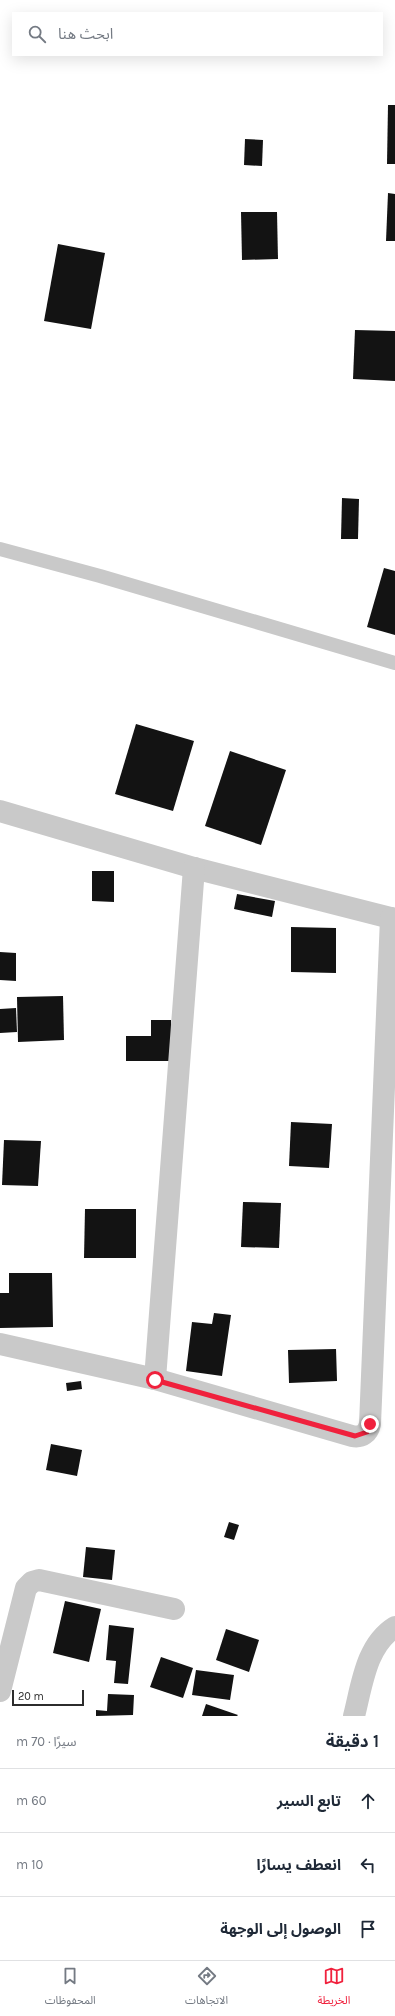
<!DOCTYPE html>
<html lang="ar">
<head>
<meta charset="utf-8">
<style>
	:root { --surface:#fff; --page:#f2f2f3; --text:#1f2937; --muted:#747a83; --line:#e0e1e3; --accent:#f0213d }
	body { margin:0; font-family:Karla,"Noto Sans Arabic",sans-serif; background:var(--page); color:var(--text); direction:rtl }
	.scale { position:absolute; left:12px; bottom:10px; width:72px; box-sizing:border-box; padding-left:4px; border:2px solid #2c2c2c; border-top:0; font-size:11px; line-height:14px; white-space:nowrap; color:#2c2c2c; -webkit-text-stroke:3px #fff; paint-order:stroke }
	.stop { position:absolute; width:12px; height:12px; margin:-9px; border:3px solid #f0213d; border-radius:50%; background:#fff }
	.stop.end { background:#f0213d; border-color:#fff; box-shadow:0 1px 4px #0008 }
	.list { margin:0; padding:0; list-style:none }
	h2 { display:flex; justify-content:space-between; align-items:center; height:52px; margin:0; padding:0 16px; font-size:17px }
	h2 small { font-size:13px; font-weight:400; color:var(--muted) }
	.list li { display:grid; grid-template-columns:26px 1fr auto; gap:12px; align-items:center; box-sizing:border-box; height:64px; padding:0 16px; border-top:1px solid var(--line) }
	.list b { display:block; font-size:15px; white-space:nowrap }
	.list em { font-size:13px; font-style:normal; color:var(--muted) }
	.icon { flex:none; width:22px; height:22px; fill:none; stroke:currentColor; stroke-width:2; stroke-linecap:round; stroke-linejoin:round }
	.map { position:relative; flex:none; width:395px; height:1716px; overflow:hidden; direction:ltr }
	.search { position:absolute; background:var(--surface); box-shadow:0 4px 16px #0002; left:12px; right:12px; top:12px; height:44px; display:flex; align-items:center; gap:10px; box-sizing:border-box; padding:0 14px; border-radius:0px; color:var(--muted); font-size:15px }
	.sheet { height:244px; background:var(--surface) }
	nav { display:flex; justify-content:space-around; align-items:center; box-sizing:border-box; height:56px; border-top:1px solid var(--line); background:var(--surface); font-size:11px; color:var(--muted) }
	nav a { display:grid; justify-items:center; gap:2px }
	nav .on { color:var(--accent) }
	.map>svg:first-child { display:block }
	.building { fill:#131313 }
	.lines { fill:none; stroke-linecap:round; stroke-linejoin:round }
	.service { stroke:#c9c9c9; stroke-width:14 }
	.minor { stroke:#c9c9c9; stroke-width:22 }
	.route { stroke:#f0213d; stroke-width:5 }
</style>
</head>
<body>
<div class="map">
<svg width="395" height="1716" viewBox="0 0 395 1716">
	<rect width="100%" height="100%" fill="#fff"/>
	<g class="building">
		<path d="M388 105H395V164H387Z"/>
		<path d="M245 139 263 140 262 166 244 165Z"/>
		<path d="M388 193 395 194V241H386Z"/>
		<path d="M241 212H277L278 259 242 260Z"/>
		<path d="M58 244 105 253 91 329 44 321Z"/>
		<path d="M355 330 395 331V381L353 379Z"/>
		<path d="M342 498 359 499 358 539H341Z"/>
		<path d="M384 568 395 571V635L367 627Z"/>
		<path d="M136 724 194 741 173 811 115 794Z"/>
		<path d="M230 751 286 770 261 845 205 826Z"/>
		<path d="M92 871H114V902L92 901Z"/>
		<path d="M237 894 275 901 272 917 234 909Z"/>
		<path d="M291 927 336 928V973L291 972Z"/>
		<path d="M0 952 16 953V981L0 980Z"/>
		<path d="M63 996 64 1040 18 1042 17 997Z"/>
		<path d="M16 1008 17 1032 0 1033V1009Z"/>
		<path d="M151 1020H171L172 1061H126V1036H151Z"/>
		<path d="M291 1122 332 1124 329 1168 289 1166Z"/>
		<path d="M4 1140 41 1141 38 1186 2 1185Z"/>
		<path d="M243 1202 281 1203 279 1248 241 1247Z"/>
		<path d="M85 1209H136V1258H84Z"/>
		<path d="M9 1273H52L53 1327 0 1328V1293H9Z"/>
		<path d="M214 1313 231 1315 222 1376 186 1371 192 1322 212 1324Z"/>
		<path d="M336 1349 337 1381 289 1383 288 1350Z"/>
		<path d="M81 1381 82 1389 67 1391 66 1383Z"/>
		<path d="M51 1444 82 1450 77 1476 46 1470Z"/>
		<path d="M229 1522 239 1525 234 1540 224 1537Z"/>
		<path d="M86 1547 115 1550 112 1580 83 1577Z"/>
		<path d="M65 1601 101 1609 89 1662 53 1653Z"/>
		<path d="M109 1625 134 1628 128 1684 114 1683 116 1661 106 1660Z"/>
		<path d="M226 1629 259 1640 249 1672 216 1660Z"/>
		<path d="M161 1657 193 1668 183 1698 150 1687Z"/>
		<path d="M196 1670 234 1675 230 1700 192 1695Z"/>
		<path d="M108 1694 134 1695 133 1715 96 1716V1710L107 1711Z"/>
		<path d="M206 1704 238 1715 237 1716H202Z"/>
	</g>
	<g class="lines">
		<path class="service" d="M0 549 100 576 395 663"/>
		<g class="minor">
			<path d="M0 811 194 868 395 919"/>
			<path d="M0 1344 155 1379 352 1436C362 1438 368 1433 370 1424L391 918"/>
			<path d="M155 1379 194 868"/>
			<path d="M0 1691 26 1588 32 1582 39 1580 174 1609"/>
			<path d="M354 1716C362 1685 366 1645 395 1627"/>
		</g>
	</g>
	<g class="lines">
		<path class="route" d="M155 1380 355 1436 367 1432 370 1424"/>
	</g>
</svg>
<div class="scale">20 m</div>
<div class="stop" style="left:155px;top:1380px"></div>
<div class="stop end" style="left:370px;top:1424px"></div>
<div class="search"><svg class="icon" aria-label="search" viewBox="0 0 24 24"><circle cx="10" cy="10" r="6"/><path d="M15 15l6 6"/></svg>ابحث هنا</div>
</div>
<section class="sheet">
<h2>1 دقيقة<small>سيرًا · 70 m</small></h2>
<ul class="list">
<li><svg class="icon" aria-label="ahead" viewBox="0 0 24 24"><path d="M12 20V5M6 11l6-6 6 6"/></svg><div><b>تابع السير</b></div><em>60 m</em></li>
<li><svg class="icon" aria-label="left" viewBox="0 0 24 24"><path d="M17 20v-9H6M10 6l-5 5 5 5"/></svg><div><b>انعطف يسارًا</b></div><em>10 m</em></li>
<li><svg class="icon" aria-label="arrive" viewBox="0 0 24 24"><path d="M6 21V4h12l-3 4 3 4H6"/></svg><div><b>الوصول إلى الوجهة</b></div></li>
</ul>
</section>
<nav>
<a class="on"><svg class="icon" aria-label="map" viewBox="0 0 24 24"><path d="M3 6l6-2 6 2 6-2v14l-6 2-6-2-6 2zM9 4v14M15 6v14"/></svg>الخريطة</a>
<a><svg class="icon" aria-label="directions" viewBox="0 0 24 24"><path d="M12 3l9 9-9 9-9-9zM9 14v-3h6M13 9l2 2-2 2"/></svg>الاتجاهات</a>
<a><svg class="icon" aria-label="saved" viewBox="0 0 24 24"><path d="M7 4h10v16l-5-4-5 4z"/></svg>المحفوظات</a>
</nav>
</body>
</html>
